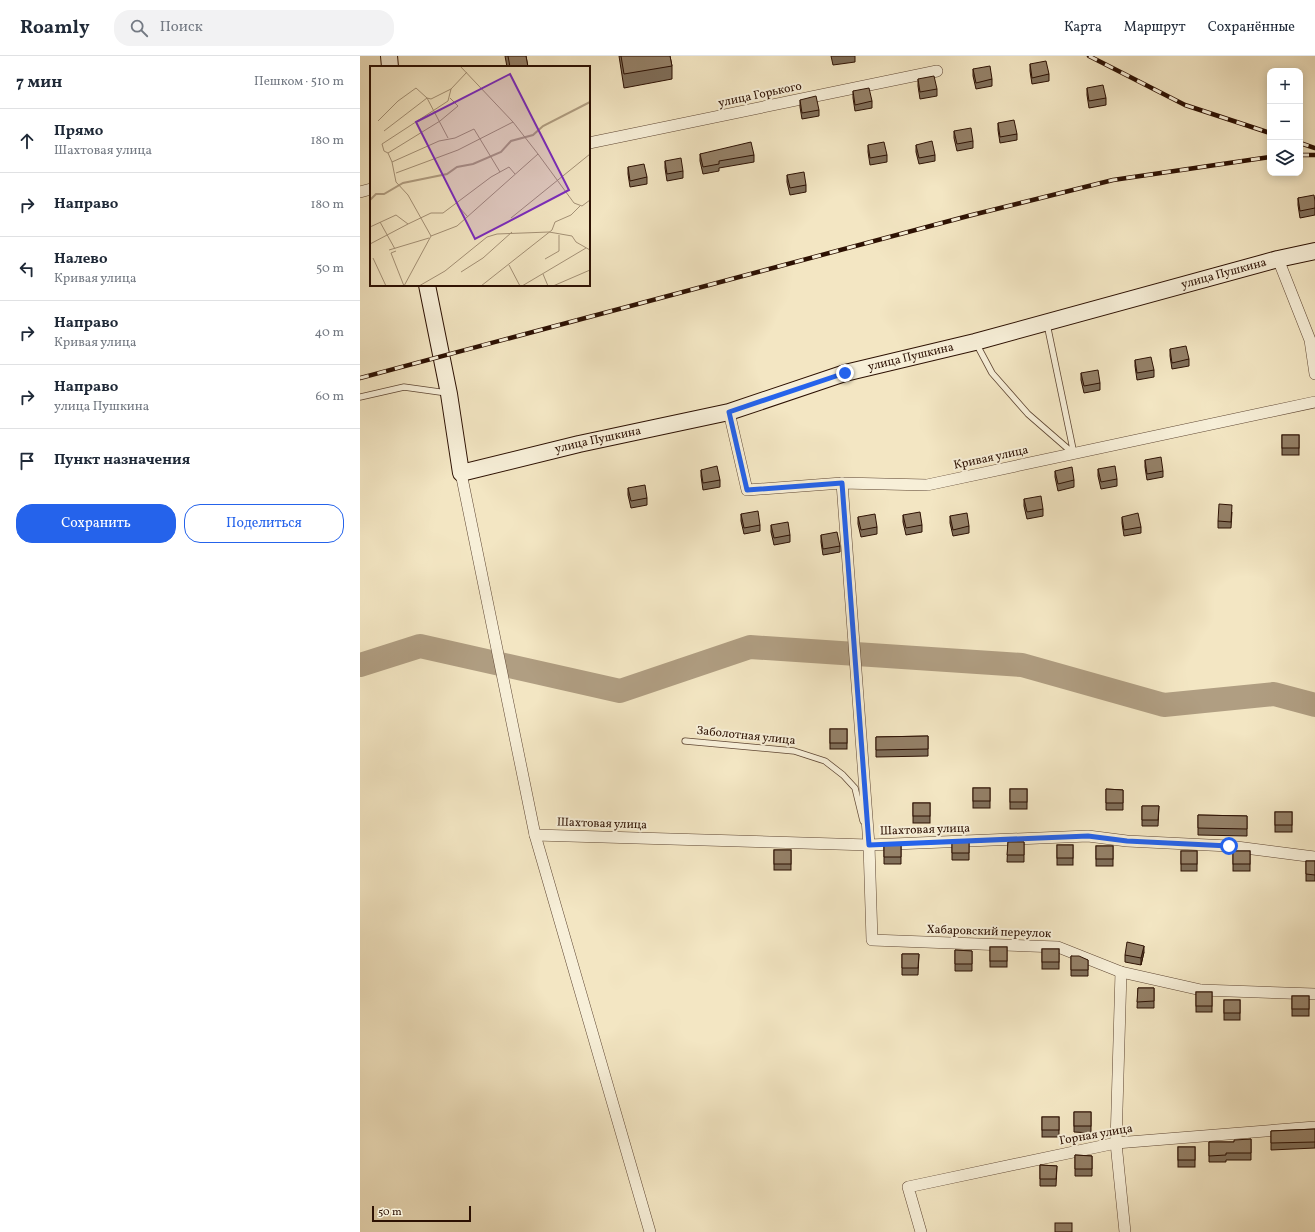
<!DOCTYPE html>
<html lang="ru">
<head>
<meta charset="utf-8">
<style>
	:root { --surface:#fff; --page:#f2f2f3; --text:#1f2937; --muted:#747a83; --line:#e0e1e3; --accent:#2563eb }
	body { margin:0; font-family:Vollkorn,serif; background:var(--page); color:var(--text) }
	.controls { position:absolute; right:12px; top:12px; display:grid; overflow:hidden; border-radius:8px; box-shadow:0 2px 10px #0003 }
	.controls button { width:36px; height:36px; display:grid; place-items:center; padding:0; border:0; border-bottom:1px solid var(--line); background:var(--surface); color:var(--text); font:20px sans-serif }
	.scale { position:absolute; left:12px; bottom:10px; width:99px; box-sizing:border-box; padding-left:4px; border:2px solid #2d1103; border-top:0; font-size:11px; line-height:14px; white-space:nowrap; color:#2d1103; -webkit-text-stroke:3px #f7efd8; paint-order:stroke }
	.stop { position:absolute; width:12px; height:12px; margin:-9px; border:3px solid #2563eb; border-radius:50%; background:#fff }
	.stop.end { background:#2563eb; border-color:#fff; box-shadow:0 1px 4px #0008 }
	.list { margin:0; padding:0; list-style:none }
	h2 { display:flex; justify-content:space-between; align-items:center; height:52px; margin:0; padding:0 16px; font-size:17px }
	h2 small { font-size:13px; font-weight:400; color:var(--muted) }
	.list li { display:grid; grid-template-columns:26px 1fr auto; gap:12px; align-items:center; box-sizing:border-box; height:64px; padding:0 16px; border-top:1px solid var(--line) }
	.list b { display:block; font-size:15px; white-space:nowrap }
	.list p { margin:0; font-size:13px; white-space:nowrap; color:var(--muted) }
	.list em { font-size:13px; font-style:normal; color:var(--muted) }
	.actions { display:flex; gap:8px; padding:12px 16px }
	.actions a { flex:1; padding:9px 0; border:1px solid var(--accent); border-radius:16px; text-align:center; font-size:14px; color:var(--accent) }
	.actions .main { background:var(--accent); color:#fff }
	.icon { flex:none; width:22px; height:22px; fill:none; stroke:currentColor; stroke-width:2; stroke-linecap:round; stroke-linejoin:round }
	.map { position:relative; flex:none; width:955px; height:1176px; overflow:hidden }
	header { display:flex; align-items:center; gap:24px; box-sizing:border-box; height:56px; padding:0 20px; background:var(--surface); border-bottom:1px solid var(--line) }
	header strong { font-size:19px }
	nav { display:flex; gap:22px; margin-inline-start:auto; font-size:14px }
	.search { width:280px; height:36px; background:var(--page); display:flex; align-items:center; gap:10px; box-sizing:border-box; padding:0 14px; border-radius:16px; color:var(--muted); font-size:15px }
	main { display:flex }
	aside { flex:1; background:var(--surface) }
	.map>svg:first-child { display:block }
	.lines { fill:none; stroke-linecap:round; stroke-linejoin:round }
	.river { stroke:#b09e82; stroke-width:24 }
	.service-casing { stroke:#5e4633; stroke-width:7 }
	.minor-casing { stroke:#5e4633; stroke-width:12 }
	.secondary-casing { stroke:#2d1103; stroke-width:18 }
	.service { stroke:#f7efd8; stroke-width:5.5 }
	.minor { stroke:#f7efd8; stroke-width:11 }
	.secondary { stroke:#f7efd8; stroke-width:16 }
	.rail-casing { stroke:#2d1103; stroke-width:4.5 }
	.rail { stroke:#f7efd8; stroke-width:3; stroke-dasharray:9; stroke-linecap:butt }
	.wall { fill:#7f6e59; stroke:#2d1103 }
	.shaded-wall { fill:#685a48; stroke:#2d1103 }
	.building { fill:#948067; stroke:#2d1103 }
	.route { stroke:#2563eb; stroke-width:5 }
	.labels { text-anchor:middle; dominant-baseline:central; stroke-width:4; stroke-linejoin:round; paint-order:stroke }
	.street-label { font-size:12px; fill:#2d1103; stroke:#f7efd8 }
	.inset-river { fill:none; stroke:#b09e82; stroke-width:2 }
	.inset-road { fill:none; stroke:#a49176; stroke-width:1 }
	.view { fill:#7b2cbf; fill-opacity:0.15; stroke:#7b2cbf; stroke-width:2 }
	.inset-edge { fill:none; stroke:#2d1103; stroke-width:2 }
</style>
</head>
<body>
<header>
<strong>Roamly</strong>
<div class="search"><svg class="icon" aria-label="search" viewBox="0 0 24 24"><circle cx="10" cy="10" r="6"/><path d="M15 15l6 6"/></svg>Поиск</div>
<nav><a>Карта</a><a>Маршрут</a><a>Сохранённые</a></nav>
</header>
<main>
<aside>
<h2>7 мин<small>Пешком · 510 m</small></h2>
<ul class="list">
<li><svg class="icon" aria-label="ahead" viewBox="0 0 24 24"><path d="M12 20V5M6 11l6-6 6 6"/></svg><div><b>Прямо</b><p>Шахтовая улица</p></div><em>180 m</em></li>
<li><svg class="icon" aria-label="right" viewBox="0 0 24 24"><path d="M7 20v-9h11M14 6l5 5-5 5"/></svg><div><b>Направо</b></div><em>180 m</em></li>
<li><svg class="icon" aria-label="left" viewBox="0 0 24 24"><path d="M17 20v-9H6M10 6l-5 5 5 5"/></svg><div><b>Налево</b><p>Кривая улица</p></div><em>50 m</em></li>
<li><svg class="icon" aria-label="right" viewBox="0 0 24 24"><path d="M7 20v-9h11M14 6l5 5-5 5"/></svg><div><b>Направо</b><p>Кривая улица</p></div><em>40 m</em></li>
<li><svg class="icon" aria-label="right" viewBox="0 0 24 24"><path d="M7 20v-9h11M14 6l5 5-5 5"/></svg><div><b>Направо</b><p>улица Пушкина</p></div><em>60 m</em></li>
<li><svg class="icon" aria-label="arrive" viewBox="0 0 24 24"><path d="M6 21V4h12l-3 4 3 4H6"/></svg><div><b>Пункт назначения</b></div></li>
</ul>
<div class="actions"><a class="main">Сохранить</a><a>Поделиться</a></div>
</aside>
<div class="map">
<svg width="955" height="1176" viewBox="0 0 955 1176">
	<rect width="100%" height="100%" fill="#f3e6c3"/>
	<filter id="stains"><feTurbulence type="fractalNoise" baseFrequency=".005" numOctaves="4"/><feColorMatrix values="0 0 0 0 .2 0 0 0 0 .09 0 0 0 0 .02 0 0 0 .5 -.17"/></filter>
	<radialGradient id="worn" r=".72"><stop offset=".6" stop-color="#630" stop-opacity="0"/><stop offset="1" stop-color="#630" stop-opacity=".3"/></radialGradient>
	<g class="lines">
		<path class="river" d="M0 609 60 590 260 635 390 591 662 609 804 649 914 638 955 649"/>
		<g class="service-casing">
			<g id="service">
				<path d="M616 287 632 317 668 358 714 398 687 268"/>
				<path d="M0 341 44 331 87 337"/>
				<path d="M325 685 434 695 465 705 483 719 495 732 503 765"/>
			</g>
		</g>
		<g class="minor-casing">
			<g id="minor">
				<path d="M229 87 577 15"/>
				<path d="M0 136 11 133"/>
				<path d="M918 203 950 284 955 318"/>
				<path d="M369 356 387 434 482 427 567 429 955 346"/>
				<path d="M101 417 175 779 290 1176"/>
				<path d="M482 427 509 789 512 884 698 891 761 916 841 934 955 938"/>
				<path d="M175 779 509 789 728 780 767 785 869 790 955 801"/>
				<path d="M761 916 756 1087 765 1176"/>
				<path d="M561 1176 548 1131 756 1087 955 1071"/>
			</g>
		</g>
		<g class="secondary-casing">
			<g id="secondary">
				<path d="M29 0 30 11"/>
				<path id="s1" d="M67 229 89 338 101 417 219 388 369 356 485 317 615 286 918 203 955 195"/>
			</g>
		</g>
		<use href="#service" class="service"/>
		<use href="#minor" class="minor"/>
		<use href="#secondary" class="secondary"/>
		<g class="rail-casing">
			<g id="rail">
				<path d="M729 0 825 49 910 77"/>
				<path d="M940 87 955 92"/>
				<path d="M940 99H955"/>
				<path d="M0 322 608 160 753 124 910 101"/>
			</g>
		</g>
		<use href="#rail" class="rail"/>
	</g>
	<g class="wall">
		<path d="M145 0H166L168 11H147Z"/>
		<path d="M259 0H310L312 10V23L264 32Z"/>
		<path d="M471 0H495V6L473 9Z"/>
		<path d="M670 8 689 18V25L672 28 670 15Z"/>
		<path d="M613 13 632 23V30L616 33 613 20Z"/>
		<path d="M558 23 577 33V40L560 43 558 30Z"/>
		<path d="M727 32 746 42V49L729 52 727 39Z"/>
		<path d="M493 35 512 45V52L495 55 493 42Z"/>
		<path d="M440 44 459 54V60L442 63 440 51Z"/>
		<path d="M638 67 657 78V84L640 87 638 74Z"/>
		<path d="M594 75 613 85V92L597 95 594 82Z"/>
		<path d="M508 89 527 99V106L510 109 508 96Z"/>
		<path d="M556 89 575 99V105L559 108 556 96Z"/>
		<path d="M340 98 394 99V106L359 112V115L343 118 340 105Z"/>
		<path d="M305 105 323 115V122L307 125 305 112Z"/>
		<path d="M268 111 287 121V128L270 131 268 118Z"/>
		<path d="M427 119 446 129V136L430 139 427 126Z"/>
		<path d="M938 142 955 145V159L940 162 938 149Z"/>
		<path d="M810 293 829 303V310L812 313 810 300Z"/>
		<path d="M775 304 794 314V321L777 324 775 310Z"/>
		<path d="M721 317 740 327V334L724 337 721 324Z"/>
		<rect x="922" y="379" width="17" height="20"/>
		<path d="M785 404 803 415V421L787 424 785 411Z"/>
		<path d="M738 413 757 423V430L741 433 738 420Z"/>
		<path d="M341 414 360 424V431L343 434 341 420Z"/>
		<path d="M695 415 714 424V431L698 435 695 421Z"/>
		<path d="M268 432 287 442V449L271 452 268 439Z"/>
		<path d="M664 443 683 453V460L667 463 664 450Z"/>
		<path d="M872 456 871 472H858V465Z"/>
		<path d="M381 458 400 469V475L384 478 381 465Z"/>
		<path d="M543 459 562 469V476L546 479 543 466Z"/>
		<path d="M590 460 609 470V477L593 480 590 467Z"/>
		<path d="M498 461 517 471V478L501 481 498 468Z"/>
		<path d="M762 461 781 471V477L764 480 762 467Z"/>
		<path d="M411 469 430 479V486L414 489 411 476Z"/>
		<path d="M461 479 480 490V496L463 499 461 486Z"/>
		<rect x="470" y="673" width="17" height="20"/>
		<path d="M568 680V700L516 701V681Z"/>
		<rect x="613" y="732" width="17" height="20"/>
		<rect x="650" y="733" width="17" height="20"/>
		<path d="M746 733 763 734V754H746Z"/>
		<rect x="553" y="747" width="17" height="20"/>
		<path d="M782 750H799L798 770H782Z"/>
		<rect x="915" y="756" width="17" height="20"/>
		<path d="M838 759 887 760V780L838 779Z"/>
		<path d="M609 785V804H592V786Z"/>
		<path d="M648 786H664V806H647Z"/>
		<path d="M541 788V808H524V789Z"/>
		<rect x="697" y="789" width="16" height="20"/>
		<rect x="736" y="790" width="17" height="20"/>
		<rect x="414" y="794" width="17" height="20"/>
		<rect x="821" y="795" width="16" height="20"/>
		<rect x="873" y="795" width="17" height="20"/>
		<rect x="946" y="805" width="9" height="20"/>
		<rect x="630" y="891" width="17" height="20"/>
		<rect x="682" y="893" width="17" height="20"/>
		<path d="M595 894 612 895V915H595Z"/>
		<path d="M784 896 781 909 765 906V899Z"/>
		<path d="M542 898H559L558 919H542Z"/>
		<path d="M711 900 728 904V920H711Z"/>
		<path d="M778 932H794V952H777Z"/>
		<rect x="836" y="936" width="16" height="20"/>
		<rect x="932" y="940" width="17" height="20"/>
		<rect x="864" y="944" width="16" height="20"/>
		<path d="M714 1056H731V1077L714 1076Z"/>
		<rect x="682" y="1061" width="17" height="20"/>
		<path d="M955 1073V1092L911 1094V1075Z"/>
		<path d="M891 1083V1104H866V1106H849V1086H874Z"/>
		<rect x="818" y="1091" width="17" height="20"/>
		<path d="M715 1099 732 1100V1120H715Z"/>
		<path d="M680 1109 697 1110 696 1130H680Z"/>
	</g>
	<path class="shaded-wall" d="M784 890V896L781 909V902Z"/>
	<g class="building">
		<path d="M148 0H166L168 11H150Z"/>
		<path d="M261 0H310L312 10 264 18Z"/>
		<path d="M686 5 689 18 672 22 670 8Z"/>
		<path d="M630 10 632 23 616 27 613 13Z"/>
		<path d="M574 20 577 33 560 36 558 23Z"/>
		<path d="M743 29 746 42 729 45 727 32Z"/>
		<path d="M509 32 512 45 495 49 493 35Z"/>
		<path d="M456 40 459 54 442 57 440 44Z"/>
		<path d="M654 64 657 78 640 81 638 67Z"/>
		<path d="M611 72 613 85 597 88 594 75Z"/>
		<path d="M572 85 575 99 559 102 556 89Z"/>
		<path d="M391 86 394 99 359 105V108L343 111 340 98Z"/>
		<path d="M524 86 527 99 510 102 508 89Z"/>
		<path d="M321 102 323 115 307 118 305 105Z"/>
		<path d="M284 108 287 121 270 125 268 111Z"/>
		<path d="M444 116 446 129 430 132 427 119Z"/>
		<path d="M954 139 955 145V152L940 155 938 142Z"/>
		<path d="M826 290 829 303 812 307 810 293Z"/>
		<path d="M791 301 794 314 777 317 775 304Z"/>
		<path d="M738 314 740 327 724 330 721 317Z"/>
		<rect x="922" y="379" width="17" height="13"/>
		<path d="M801 401 803 415 787 418 785 404Z"/>
		<path d="M357 410 360 424 343 427 341 414Z"/>
		<path d="M755 410 757 423 741 426 738 413Z"/>
		<path d="M712 411 714 424 698 428 695 415Z"/>
		<path d="M285 429 287 442 271 445 268 432Z"/>
		<path d="M681 440 683 453 667 456 664 443Z"/>
		<path d="M859 448 872 449 871 466 858 465Z"/>
		<path d="M398 455 400 469 384 472 381 458Z"/>
		<path d="M560 456 562 469 546 472 543 459Z"/>
		<path d="M607 457 609 470 593 474 590 460Z"/>
		<path d="M778 457 781 471 764 474 762 461Z"/>
		<path d="M515 458 517 471 501 474 498 461Z"/>
		<path d="M428 466 430 479 414 482 411 469Z"/>
		<path d="M477 476 480 490 463 493 461 479Z"/>
		<rect x="470" y="673" width="17" height="14"/>
		<path d="M568 680V693L516 694V681Z"/>
		<rect x="613" y="732" width="17" height="13"/>
		<rect x="650" y="733" width="17" height="13"/>
		<path d="M746 733 763 734V747H746Z"/>
		<rect x="553" y="747" width="17" height="13"/>
		<path d="M782 750H799L798 764H782Z"/>
		<rect x="915" y="756" width="17" height="13"/>
		<path d="M838 759 887 760V773L838 772Z"/>
		<path d="M609 785V797H592V786Z"/>
		<path d="M648 786H664V799H647Z"/>
		<path d="M541 788V801H524V789Z"/>
		<rect x="697" y="789" width="16" height="13"/>
		<rect x="736" y="790" width="17" height="13"/>
		<rect x="414" y="794" width="17" height="14"/>
		<rect x="821" y="795" width="16" height="13"/>
		<rect x="873" y="795" width="17" height="13"/>
		<path d="M946 805H955V819L946 818Z"/>
		<path d="M767 886 784 890 781 902 765 899Z"/>
		<rect x="630" y="891" width="17" height="14"/>
		<rect x="682" y="893" width="17" height="13"/>
		<path d="M595 894 612 895V908H595Z"/>
		<path d="M542 898H559L558 912H542Z"/>
		<path d="M711 900H719L728 904V914H711Z"/>
		<path d="M778 932H794V945L777 946Z"/>
		<rect x="836" y="936" width="16" height="14"/>
		<rect x="932" y="940" width="17" height="13"/>
		<rect x="864" y="944" width="16" height="13"/>
		<rect x="714" y="1056" width="17" height="14"/>
		<rect x="682" y="1061" width="17" height="13"/>
		<path d="M955 1073V1086L911 1087V1075Z"/>
		<path d="M891 1083V1097H866V1099L849 1100V1086H874V1084Z"/>
		<rect x="818" y="1091" width="17" height="13"/>
		<path d="M715 1099 732 1100V1113H715Z"/>
		<path d="M680 1109 697 1110 696 1123H680Z"/>
		<rect x="695" y="1167" width="17" height="9"/>
	</g>
	<g class="lines">
		<path class="route" d="M485 317 369 356 387 434 482 427 509 789 728 780 767 785 869 790"/>
	</g>
	<g class="labels">
		<g class="street-label">
			<text transform="translate(400 39) rotate(-12)">улица Горького</text>
			<text stroke="none"><textPath href="#s1" startOffset="980">улица Пушкина</textPath></text>
			<text stroke="none"><textPath href="#s1" startOffset="656">улица Пушкина</textPath></text>
			<text stroke="none"><textPath href="#s1" startOffset="332">улица Пушкина</textPath></text>
			<text transform="translate(631 402) rotate(-12)">Кривая улица</text>
			<text transform="translate(386 680) rotate(6)">Заболотная улица</text>
			<text transform="translate(242 768) rotate(2)">Шахтовая улица</text>
			<text transform="translate(565 774) rotate(-2)">Шахтовая улица</text>
			<text transform="translate(629 876) rotate(2)">Хабаровский переулок</text>
			<text transform="translate(736 1079) rotate(-10)">Горная улица</text>
		</g>
	</g>
	<g transform="translate(10 10)">
		<rect width="220" height="220" fill="#f3e6c3"/>
		<path class="inset-river" d="M0 134 6 128H14L33 117 77 108 87 101 103 98 131 86 141 75 163 69 173 60 220 36"/>
		<path class="inset-road" d="M90 0 143 56 168 88M8 55 28 35 46 22 57 32 78 72M14 65 57 32 61 33 81 23M18 87 70 55 88 40 80 32M22 96 69 75 85 72 104 63 130 106M26 107 88 84 143 56M87 139 98 151M141 152 220 88M10 156 25 183M0 161 26 149 38 158 61 147H73L121 111 139 101 145 108M61 170 38 129 26 116 22 96 18 87 14 85 12 78 78 35 81 23 97 6M0 178 38 158M19 184 59 172M26 185 21 187 34 220M3 192 16 220M175 193 189 185V169M139 199 150 220M91 206 113 192 142 166M173 208 178 220M34 220 61 170 87 160 168 88 204 137 212 140 220 134M49 220 75 205 117 171 127 168 179 166 202 170 206 176 220 184M111 220 182 164 185 156 201 149 210 140M152 220 216 182M183 220 220 204"/>
		<path class="view" d="M140 8 199 124 105 173 46 56Z"/>
		<rect width="220" height="220" class="inset-edge"/>
	</g>
	<rect width="100%" height="100%" filter="url(#stains)"/>
	<rect width="100%" height="100%" fill="url(#worn)"/>
</svg>
<div class="controls">
<button>+</button>
<button>−</button>
<button><svg class="icon" aria-label="layers" viewBox="0 0 24 24"><path d="M12 4l9 5-9 5-9-5zM3 14l9 5 9-5"/></svg></button>
</div>
<div class="scale">50 m</div>
<div class="stop" style="left:869px;top:790px"></div>
<div class="stop end" style="left:485px;top:317px"></div>
</div>
</main>
</body>
</html>
